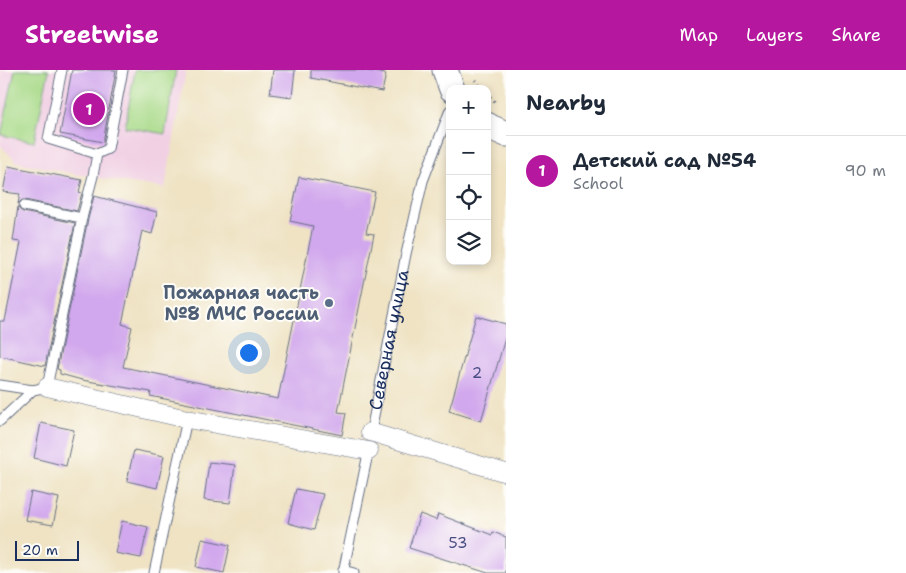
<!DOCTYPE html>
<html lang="en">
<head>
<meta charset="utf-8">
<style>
	:root { --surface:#fff; --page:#f6f6f7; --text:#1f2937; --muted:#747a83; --line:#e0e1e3; --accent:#b5179e }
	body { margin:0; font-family:"Shantell Sans",sans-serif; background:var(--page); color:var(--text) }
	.controls { position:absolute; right:15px; top:15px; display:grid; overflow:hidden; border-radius:10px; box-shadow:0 2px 8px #0003 }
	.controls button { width:45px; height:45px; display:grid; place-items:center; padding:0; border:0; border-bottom:1px solid var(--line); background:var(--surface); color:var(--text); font:25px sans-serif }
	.scale { position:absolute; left:15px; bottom:12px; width:64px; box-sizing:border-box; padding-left:5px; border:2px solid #1b2f5e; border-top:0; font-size:14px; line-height:18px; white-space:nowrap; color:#1b2f5e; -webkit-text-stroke:4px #fdfcf7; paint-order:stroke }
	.you { position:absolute; left:248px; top:282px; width:18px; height:18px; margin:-12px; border:4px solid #fff; border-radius:50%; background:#1a73e8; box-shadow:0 0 0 8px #1a73e833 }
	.badge { display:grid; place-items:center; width:32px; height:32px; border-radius:50%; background:var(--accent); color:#fff; font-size:16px; font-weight:700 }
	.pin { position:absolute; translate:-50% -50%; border:2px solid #fff; box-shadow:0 1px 5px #0006 }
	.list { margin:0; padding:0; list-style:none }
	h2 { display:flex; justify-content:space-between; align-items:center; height:65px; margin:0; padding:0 20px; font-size:21px }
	h2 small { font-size:16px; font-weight:400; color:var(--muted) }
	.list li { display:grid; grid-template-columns:32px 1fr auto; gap:15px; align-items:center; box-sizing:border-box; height:70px; padding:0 20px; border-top:1px solid var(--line) }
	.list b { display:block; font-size:19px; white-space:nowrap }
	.list p { margin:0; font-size:16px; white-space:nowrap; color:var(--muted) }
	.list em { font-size:16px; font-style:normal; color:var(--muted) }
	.icon { flex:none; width:28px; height:28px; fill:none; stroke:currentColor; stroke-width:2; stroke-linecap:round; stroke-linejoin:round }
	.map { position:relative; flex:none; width:506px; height:503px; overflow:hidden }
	header { display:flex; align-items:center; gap:30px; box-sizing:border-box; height:70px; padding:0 25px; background:var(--accent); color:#fff }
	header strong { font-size:24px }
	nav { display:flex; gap:28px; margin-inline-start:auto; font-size:18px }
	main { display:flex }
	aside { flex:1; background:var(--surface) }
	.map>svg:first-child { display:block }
	.built { fill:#f1d0e4 }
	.green { fill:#a9da89; stroke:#628474 }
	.building { fill:#d1a8ed }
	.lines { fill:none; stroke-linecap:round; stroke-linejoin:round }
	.service-casing { stroke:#656e82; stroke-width:11 }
	.minor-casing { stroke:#656e82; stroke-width:19 }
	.secondary-casing { stroke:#656e82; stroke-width:27 }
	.path { stroke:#656e82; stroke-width:3; stroke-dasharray:1 4; stroke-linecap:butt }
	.service { stroke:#fff; stroke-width:9 }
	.minor { stroke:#fff; stroke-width:18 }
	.secondary { stroke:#fff; stroke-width:25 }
	.service-dot { fill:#5c6f8a; stroke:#fdfcf7; stroke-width:2 }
	.labels { text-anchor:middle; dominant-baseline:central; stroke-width:4; stroke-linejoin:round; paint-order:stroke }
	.number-label { font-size:15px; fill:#484d82 }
	.service-label { font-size:18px; font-weight:bold; fill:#4e5e75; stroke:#fdfcf7; text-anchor:end }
	.street-label { font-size:18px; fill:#1b2f5e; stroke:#fdfcf7 }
</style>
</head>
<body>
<header>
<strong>Streetwise</strong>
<nav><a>Map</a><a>Layers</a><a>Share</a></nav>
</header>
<main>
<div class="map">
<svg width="506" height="503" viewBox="0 0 506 503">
	<rect width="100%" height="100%" fill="#fdfcf7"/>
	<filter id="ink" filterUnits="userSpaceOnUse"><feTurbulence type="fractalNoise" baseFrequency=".02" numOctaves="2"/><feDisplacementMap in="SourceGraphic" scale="10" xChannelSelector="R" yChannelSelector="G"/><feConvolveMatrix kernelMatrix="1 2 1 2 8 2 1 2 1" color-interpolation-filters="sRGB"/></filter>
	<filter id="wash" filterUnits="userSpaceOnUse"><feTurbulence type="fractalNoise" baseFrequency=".0096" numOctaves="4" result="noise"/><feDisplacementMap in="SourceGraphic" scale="20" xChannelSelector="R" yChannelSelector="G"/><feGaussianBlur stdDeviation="1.12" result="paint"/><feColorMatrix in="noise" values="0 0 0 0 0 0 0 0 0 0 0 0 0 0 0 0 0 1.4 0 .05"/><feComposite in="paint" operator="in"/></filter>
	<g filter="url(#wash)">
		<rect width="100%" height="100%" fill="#efe3c4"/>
		<path class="built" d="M1 0H186L165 118 105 109 87 105H80L17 92 0 75Z"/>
		<g class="green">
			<path d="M15 0H49L34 72 1 65Z"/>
			<path d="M135 0H176L165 64 125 57Z"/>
		</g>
		<g id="blocks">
			<g class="building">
				<path d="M72 0H116L103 72 60 64Z"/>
				<path d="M273 0H295L292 27 270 24Z"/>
				<path d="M311 0H361L386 4 382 22 311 8Z"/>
				<path d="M8 96 82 110 79 122 82 123 77 141 25 130H22L18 134 20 124 3 122Z"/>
				<path d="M299 107 375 122 366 163 374 164 338 342 346 343 342 365 150 326 151 322 82 310 60 304V300L57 299 88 149 94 126 157 142 152 164 142 161 122 254 132 257 123 297 278 329 313 156 290 151Z"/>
				<path d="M18 137 20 140 23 142 75 153 45 296 0 286V251H5L21 172 13 171Z"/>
				<path d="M476 246 506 254V265L481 351 449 341Z"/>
				<path d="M41 353 74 360 66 396 34 388Z"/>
				<path d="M134 380 164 386 157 418 127 411Z"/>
				<path d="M209 392 235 395 230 433 204 430Z"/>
				<path d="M296 419 323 424 314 460 288 453Z"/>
				<path d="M31 422 59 428 53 455 25 450Z"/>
				<path d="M420 444 436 450 438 444 492 465 493 462 506 467V503H488L409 478Z"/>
				<path d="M122 451 148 457 141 488 115 483Z"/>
				<path d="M202 469 230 475 224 503 196 497Z"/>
			</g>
		</g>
	</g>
	<g filter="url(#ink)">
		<use href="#blocks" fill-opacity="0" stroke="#656e82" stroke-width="1"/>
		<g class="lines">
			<g class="service-casing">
				<g id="service">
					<path d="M62 0 48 69 97 84"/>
					<path d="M82 148 93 106 97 84 108 79 123 0"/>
					<path d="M0 315 33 320"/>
					<path d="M0 351 33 320 47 317 82 148 24 136"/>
					<path id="s1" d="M370 366 406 184 423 111 450 40"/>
					<path d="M343 500 354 503"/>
					<path d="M154 503 187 349"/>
					<path d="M343 503 369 379"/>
				</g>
			</g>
			<g class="minor-casing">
				<g id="minor">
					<path d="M47 317 187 349 369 381"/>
					<path d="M370 362 506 403"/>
				</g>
			</g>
			<g class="secondary-casing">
				<g id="secondary">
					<path d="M445 0 452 19"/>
					<path d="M487 55 490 57 506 64"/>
				</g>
			</g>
			<g class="path">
				<path d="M475 10 483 19"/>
				<path d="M487 23 497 34"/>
			</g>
			<use href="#service" class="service"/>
			<use href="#minor" class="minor"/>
			<use href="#secondary" class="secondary"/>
		</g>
	</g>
	<circle class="service-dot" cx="329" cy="233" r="5"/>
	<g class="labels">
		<g class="number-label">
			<text x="477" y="303">2</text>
			<text x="458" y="473">53</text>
		</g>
		<g class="service-label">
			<text x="319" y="223">Пожарная часть<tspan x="319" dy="21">№8 МЧС России</tspan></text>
		</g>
		<g class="street-label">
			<text stroke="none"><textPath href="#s1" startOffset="98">Северная улица</textPath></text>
		</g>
	</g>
</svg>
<div class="controls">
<button>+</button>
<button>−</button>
<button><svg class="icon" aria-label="locate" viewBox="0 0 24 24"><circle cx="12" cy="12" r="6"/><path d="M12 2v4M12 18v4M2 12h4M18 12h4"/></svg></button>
<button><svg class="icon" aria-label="layers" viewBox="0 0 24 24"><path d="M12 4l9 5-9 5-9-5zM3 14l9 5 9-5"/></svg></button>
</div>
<div class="scale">20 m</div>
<div class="you"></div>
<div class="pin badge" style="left:89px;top:39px">1</div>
</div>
<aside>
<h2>Nearby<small></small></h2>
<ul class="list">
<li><span class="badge">1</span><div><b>Детский сад №54</b><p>School</p></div><em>90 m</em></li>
</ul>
</aside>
</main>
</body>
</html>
